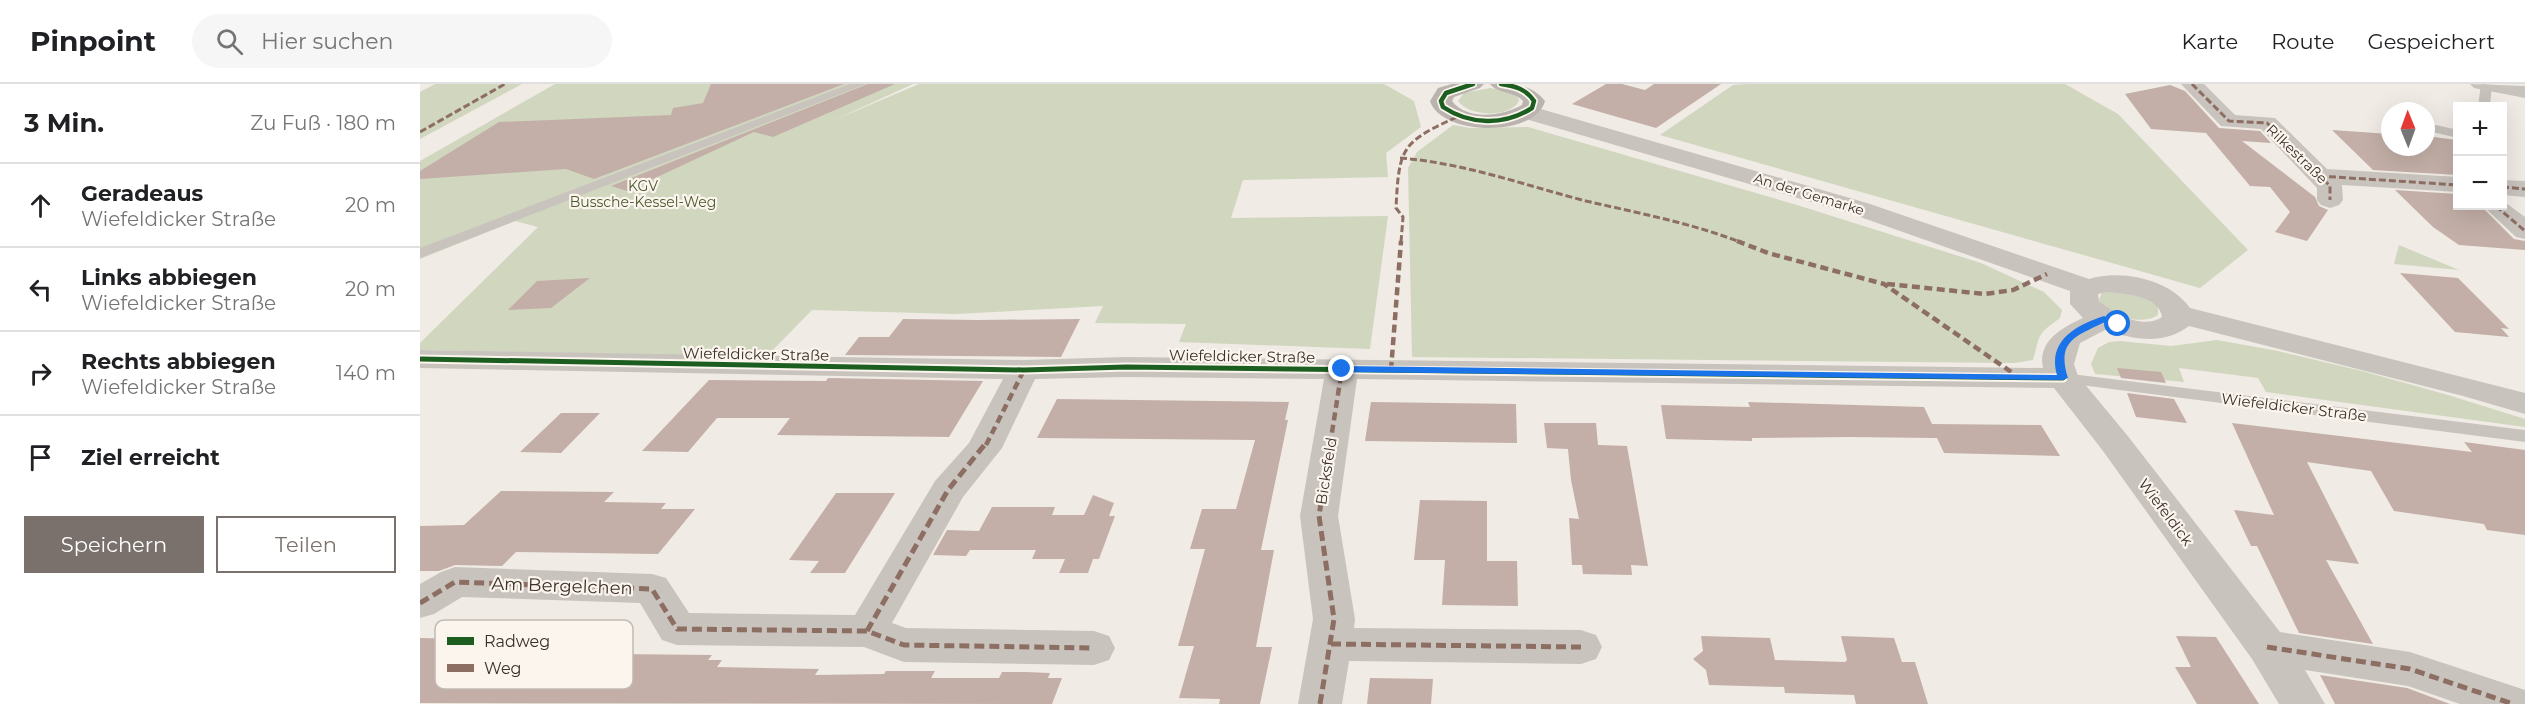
<!DOCTYPE html>
<html lang="de">
<head>
<meta charset="utf-8">
<style>
	:root { --surface:#fff; --page:#f6f6f6; --text:#202124; --muted:#757577; --line:#e0e0e0; --accent:#7a716c }
	body { margin:0; font-family:Montserrat,sans-serif; background:var(--page); color:var(--text) }
	.controls { position:absolute; right:18px; top:18px; display:grid; overflow:hidden; border-radius:0px; box-shadow:0 6px 24px #0002 }
	.controls button { width:54px; height:54px; display:grid; place-items:center; padding:0; border:0; border-bottom:2px solid var(--line); background:var(--surface); color:var(--text); font:30px sans-serif }
	.compass { position:absolute; left:1961px; top:18px; width:54px; height:54px; border-radius:50%; background:var(--surface); box-shadow:0 6px 24px #0002; rotate:359deg }
	.stop { position:absolute; width:18px; height:18px; margin:-14px; border:4px solid #1a73e8; border-radius:50%; background:#fff }
	.stop.end { background:#1a73e8; border-color:#fff; box-shadow:0 2px 6px #0008 }
	.list { margin:0; padding:0; list-style:none }
	h2 { display:flex; justify-content:space-between; align-items:center; height:78px; margin:0; padding:0 24px; font-size:26px }
	h2 small { font-size:20px; font-weight:400; color:var(--muted) }
	.list li { display:grid; grid-template-columns:39px 1fr auto; gap:18px; align-items:center; box-sizing:border-box; height:84px; padding:0 24px; border-top:2px solid var(--line) }
	.list b { display:block; font-size:22px; white-space:nowrap }
	.list p { margin:0; font-size:20px; white-space:nowrap; color:var(--muted) }
	.list em { font-size:20px; font-style:normal; color:var(--muted) }
	.actions { display:flex; gap:12px; padding:18px 24px }
	.actions a { flex:1; padding:14px 0; border:2px solid var(--accent); border-radius:0px; text-align:center; font-size:21px; color:var(--accent) }
	.actions .main { background:var(--accent); color:#fff }
	.icon { flex:none; width:33px; height:33px; fill:none; stroke:currentColor; stroke-width:2; stroke-linecap:round; stroke-linejoin:round }
	.map { position:relative; flex:none; width:2105px; height:620px; overflow:hidden }
	header { display:flex; align-items:center; gap:36px; box-sizing:border-box; height:84px; padding:0 30px; background:var(--surface); border-bottom:2px solid var(--line) }
	header strong { font-size:28px }
	nav { display:flex; gap:33px; margin-inline-start:auto; font-size:21px }
	.search { width:420px; height:54px; background:var(--page); display:flex; align-items:center; gap:15px; box-sizing:border-box; padding:0 21px; border-radius:33px; color:var(--muted); font-size:22px }
	main { display:flex }
	aside { flex:1; background:var(--surface) }
	.map>svg:first-child { display:block }
	.green { fill:#d1d6bf }
	.building { fill:#c3afa7 }
	.lines { fill:none; stroke-linecap:round; stroke-linejoin:round }
	.lane { fill:#c9c3be; fill-rule:evenodd }
	.street { fill:#c9c3be; fill-rule:evenodd }
	.secondary { fill:#bab3ae; fill-rule:evenodd }
	.quiet-far2 { stroke:#8d6e63; stroke-width:3; stroke-dasharray:7 3; stroke-linecap:butt }
	.quiet-far1 { stroke:#8d6e63; stroke-width:4.5; stroke-dasharray:8 4.5; stroke-linecap:butt }
	.quiet { stroke:#8d6e63; stroke-width:5; stroke-dasharray:10 5; stroke-linecap:butt }
	.cycleway-far1-casing { stroke:#fbf5ee; stroke-width:8 }
	.cycleway-casing { stroke:#fbf5ee; stroke-width:9 }
	.cycleway-far1 { stroke:#1b5e20; stroke-width:4.5 }
	.cycleway { stroke:#1b5e20; stroke-width:5 }
	.route { fill:#1a73e8 }
	.labels { text-anchor:middle; dominant-baseline:central; stroke-width:4.5; stroke-linejoin:round; paint-order:stroke }
	.far-street-label { font-size:14px; fill:#3b302b; stroke:#fbf5ee }
	.far-park-label { font-size:14px; fill:#4a5a2e; stroke:#fbf5ee }
	.street-label { font-size:15px; fill:#3b302b; stroke:#fbf5ee }
	.near-street-label { font-size:18px; fill:#3b302b; stroke:#fbf5ee }
	.key { fill:#fbf5ee; stroke:#c1bab4; stroke-width:1.5 }
	.key-label { font-size:16px; fill:#3b302b }
</style>
</head>
<body>
<header>
<strong>Pinpoint</strong>
<div class="search"><svg class="icon" aria-label="search" viewBox="0 0 24 24"><circle cx="10" cy="10" r="6"/><path d="M15 15l6 6"/></svg>Hier suchen</div>
<nav><a>Karte</a><a>Route</a><a>Gespeichert</a></nav>
</header>
<main>
<aside>
<h2>3 Min.<small>Zu Fuß · 180 m</small></h2>
<ul class="list">
<li><svg class="icon" aria-label="ahead" viewBox="0 0 24 24"><path d="M12 20V5M6 11l6-6 6 6"/></svg><div><b>Geradeaus</b><p>Wiefeldicker Straße</p></div><em>20 m</em></li>
<li><svg class="icon" aria-label="left" viewBox="0 0 24 24"><path d="M17 20v-9H6M10 6l-5 5 5 5"/></svg><div><b>Links abbiegen</b><p>Wiefeldicker Straße</p></div><em>20 m</em></li>
<li><svg class="icon" aria-label="right" viewBox="0 0 24 24"><path d="M7 20v-9h11M14 6l5 5-5 5"/></svg><div><b>Rechts abbiegen</b><p>Wiefeldicker Straße</p></div><em>140 m</em></li>
<li><svg class="icon" aria-label="arrive" viewBox="0 0 24 24"><path d="M6 21V4h12l-3 4 3 4H6"/></svg><div><b>Ziel erreicht</b></div></li>
</ul>
<div class="actions"><a class="main">Speichern</a><a>Teilen</a></div>
</aside>
<div class="map">
<svg width="2105" height="620" viewBox="0 0 2105 620">
	<rect width="100%" height="100%" fill="#f0ebe5"/>
	<g class="green">
		<path d="M15 0H102L0 55V8Z"/>
		<path d="M135 0H493L412 37 499 0H964L994 17 1001 43 966 69 968 93 823 96 811 134 968 132 950 265 759 258 766 240 675 239 683 222 536 230 392 226 346 273 0 266V259L118 143 95 137 0 175V77Z"/>
		<path d="M1327 0H1645L1698 30 1828 166 1780 204 1240 51 1313 1Z"/>
		<path d="M1070 4 1087 7 1098 13 1099 17C1090 34 1049 33 1038 17L1044 9Z"/>
		<path d="M1033 41 1050 44 1108 43 1377 121 1561 179 1624 208 1642 226 1640 234C1615 252 1621 250 1613 276L1595 279 992 273 988 84 997 68Z"/>
		<path d="M1979 161 2039 186 1974 180Z"/>
		<path d="M1689 206 1716 209 1738 222V231C1721 242 1690 233 1679 216L1682 208Z"/>
		<path d="M1797 256 1858 267 1942 287 2028 311 2105 335V343L1846 308 1838 294 1759 284 1764 298 1675 290 1671 280 1678 264 1689 258 1700 257 1751 262Z"/>
	</g>
	<g class="building">
		<path d="M291 0H424L174 95 146 85 0 95V87L79 38 251 31 253 24 283 19Z"/>
		<path d="M448 0H475L353 53 334 48 207 107 191 102Z"/>
		<path d="M1186 0H1202L1225 6 1234 0H1301L1236 44 1152 20Z"/>
		<path d="M1750 1 1765 7 1799 44 1840 47 1851 59 1822 57 1895 113 1899 122 1908 126 1887 157 1855 148 1870 128 1850 103 1830 102 1786 49 1731 45 1705 10Z"/>
		<path d="M1912 46 1970 50V63H2006V52L2037 56V91L1953 86Z"/>
		<path d="M1975 106 2037 110V122H2061L2094 155 2105 157V166L2039 161 2013 143Z"/>
		<path d="M1980 189 2038 194 2089 245 2081 244 2089 253 2035 248Z"/>
		<path d="M170 194 131 224 88 226 117 197Z"/>
		<path d="M483 235 559 236 660 235 641 273 425 271 439 253H469Z"/>
		<path d="M1697 284 1741 288 1746 299 1701 294Z"/>
		<path d="M408 294 563 297 529 353 357 351 370 334H297L268 368 222 367 289 296 406 297Z"/>
		<path d="M1707 309 1754 315 1767 339 1716 333Z"/>
		<path d="M637 315 869 318 865 336H868L841 466H854L836 563H852L840 620H799L800 615 759 614 774 562H758L785 465H770L782 425H816L835 356 617 354Z"/>
		<path d="M951 318 1096 320 1097 359 945 357Z"/>
		<path d="M1328 318 1504 323 1512 340 1621 341 1640 372 1524 369 1517 354 1430 353 1332 354V357L1246 355 1241 321 1330 323Z"/>
		<path d="M141 329H180L141 369 100 368Z"/>
		<path d="M1124 339H1176L1178 361 1207 362 1228 482 1211 481 1212 491 1163 490 1162 481H1152L1149 434 1159 435 1151 396 1148 365 1127 364Z"/>
		<path d="M1812 339 2052 368 2044 358 2105 366V451L2067 446 2064 440 1974 427 1951 387 1887 378 1939 480 1906 476 1953 560 1879 549 1837 462H1831L1814 426 1854 431Z"/>
		<path d="M81 407 194 408 184 418 246 419 241 425H275L238 470 96 468 82 482 35 481 19 487H0V442L44 441Z"/>
		<path d="M416 409H475L425 489H390L399 477 369 476Z"/>
		<path d="M673 411 694 419 689 432H695L679 475H673L668 489H639L645 475H612L616 466H550L546 472 513 471 527 446 559 447 572 423H635L632 431H664Z"/>
		<path d="M1000 416 1067 417V477H1097L1098 522 1022 521 1025 476H994Z"/>
		<path d="M1281 552 1350 554 1355 576 1425 578 1427 576 1421 552 1474 554 1482 578H1495L1508 620H1436L1434 611 1365 609 1364 603 1289 601 1286 586 1273 575 1283 567Z"/>
		<path d="M1756 552 1796 553 1839 620H1777L1755 583H1771Z"/>
		<path d="M0 554 202 558 192 570 292 571 288 576H302L297 583 399 585 395 591 464 590 466 587H515L511 594H579L582 588H606L630 589 628 594H642L632 620 0 619Z"/>
		<path d="M1900 591 1987 604 2030 620H1915Z"/>
		<path d="M950 594 1013 595 1011 620H947Z"/>
	</g>
	<g class="lines">
		<g class="lane">
			<path d="M430 0H446L0 174V164Z"/>
			<path d="M2061 0 2072 1 2070 22H2058Z"/>
			<path d="M2016 41 2038 46V54L2012 48 2010 45 2012 42Z"/>
			<path d="M1643 289 2105 346V358L1637 298 1634 294 1637 290Z"/>
		</g>
		<g class="street">
			<path d="M1761 0H1784L1815 31 1855 34 1907 85 2038 93V108L1922 101 1923 116 1919 121 1910 124 1901 121 1897 116V104L1841 45 1801 42Z"/>
			<path d="M2050 0 2105 2V14L2054 4Z"/>
			<path d="M1107 21 1447 119 1669 195C1701 185 1750 195 1770 224L2105 309V330L2043 312 1769 242C1744 261 1714 256 1685 246L1660 259 1654 280 1658 292 1707 351 1860 548 1990 568 2105 606V620H2040L1988 602 1885 586 1905 620H1859L1832 575 1683 367 1634 304 937 295 918 432 935 535 934 544 1161 546 1176 551 1182 563 1176 575 1161 580 929 577 922 620H878L893 535 880 432 904 295 706 293 615 295 582 364 543 413 472 539 486 544 674 547 689 552 695 564 689 576 674 581 484 578 444 563 257 561 242 556 220 519 42 513 14 530 0 534V500L21 488 35 483 232 490 246 494 269 529 435 531 515 397 549 359 583 295 0 284V266L604 276 706 273 1623 284C1617 257 1643 243 1663 234L1650 220V207L1429 129 1099 33 1096 28 1099 23ZM1686 208C1703 209 1740 212 1742 233 1723 246 1695 230 1679 217L1678 210Z"/>
			<path d="M2082 96 2105 97V113L2082 111Z"/>
			<path d="M2082 116 2105 133V155L2096 153 2063 122H2082Z"/>
		</g>
		<path class="secondary" d="M1032 0H1064L1060 4 1034 13 1032 17C1047 37 1083 32 1102 21L1103 17C1094 7 1078 10 1070 0 1094 0 1111 0 1125 17 1115 54 1021 52 1010 17L1018 4Z"/>
		<g class="quiet-far2">
			<path d="M1772 0 1809 37 1847 39 1910 102V116"/>
			<path d="M0 48 85 0"/>
			<path d="M980 74C1044 79 1104 101 1166 117 1218 129 1271 139 1320 158"/>
			<path d="M1899 92 2038 101"/>
			<path d="M2082 103 2105 105"/>
			<path d="M2076 122 2105 147"/>
			<path d="M981 158 983 133 976 124C979 62 982 58 1039 32"/>
		</g>
		<g class="quiet-far1">
			<path d="M1317 157 1348 169 1464 200 1597 292"/>
			<path d="M1467 200 1565 210 1593 206 1627 190"/>
			<path d="M971 286 981 157"/>
			<path d="M566 361 604 286"/>
			<path d="M910 361 922 285"/>
		</g>
		<g class="quiet">
			<path d="M0 519 35 498 232 505 257 545 447 547 484 561 674 564"/>
			<path d="M447 547 528 406 566 359"/>
			<path d="M911 560 1161 563"/>
			<path d="M1847 563 1990 585 2093 620"/>
			<path d="M900 620 914 535 899 432 910 359"/>
		</g>
		<g class="cycleway-far1-casing">
			<path id="cycleway-far1" d="M1053 0 1026 9 1021 17 1023 23C1050 41 1084 42 1112 24L1114 17C1106 5 1095 2 1081 0"/>
		</g>
		<g class="cycleway-casing">
			<path id="cycleway" d="M0 275 604 286 706 283 1643 294"/>
		</g>
		<use href="#cycleway-far1" class="cycleway-far1"/>
		<use href="#cycleway" class="cycleway"/>
	</g>
	<path class="route" d="M1684 232 1702 240 1698 243 1685 238C1656 252 1636 257 1648 294L1643 296 922 288 918 285 922 282 1637 291C1627 257 1656 241 1684 232Z"/>
	<g class="labels">
		<g class="far-street-label">
			<text transform="translate(1877 70) rotate(44)">Rilkestraße</text>
			<text transform="translate(1389 110) rotate(17)">An der Gemarke</text>
		</g>
		<g class="far-park-label">
			<text x="223" y="102">KGV<tspan x="223" dy="16">Bussche-Kessel-Weg</tspan></text>
		</g>
		<g class="street-label">
			<text transform="translate(336 270) rotate(1)">Wiefeldicker Straße</text>
			<text transform="translate(822 272) rotate(1)">Wiefeldicker Straße</text>
			<text transform="translate(1874 323) rotate(7)">Wiefeldicker Straße</text>
			<text transform="translate(906 387) rotate(-81)">Bicksfeld</text>
			<text transform="translate(1746 428) rotate(53)">Wiefeldick</text>
		</g>
		<g class="near-street-label">
			<text transform="translate(142 502) rotate(2)">Am Bergelchen</text>
		</g>
	</g>
	<rect x="15" y="536" width="198" height="69" rx="9" class="key"/>
	<rect x="27" y="553" width="27" height="8" fill="#1b5e20"/>
	<rect x="27" y="580" width="27" height="8" fill="#8d6e63"/>
	<g class="key-label">
		<text x="64" y="563">Radweg</text>
		<text x="64" y="590">Weg</text>
	</g>
</svg>
<div class="controls">
<button>+</button>
<button>−</button>
</div>
<svg class="compass" viewBox="-18 -18 36 36"><path d="M0-13l5 13h-10z" fill="#e53935"/><path d="M0 13l5-13h-10z" fill="#757577"/></svg>
<div class="stop" style="left:1698px;top:240px"></div>
<div class="stop end" style="left:922px;top:285px"></div>
</div>
</main>
</body>
</html>
